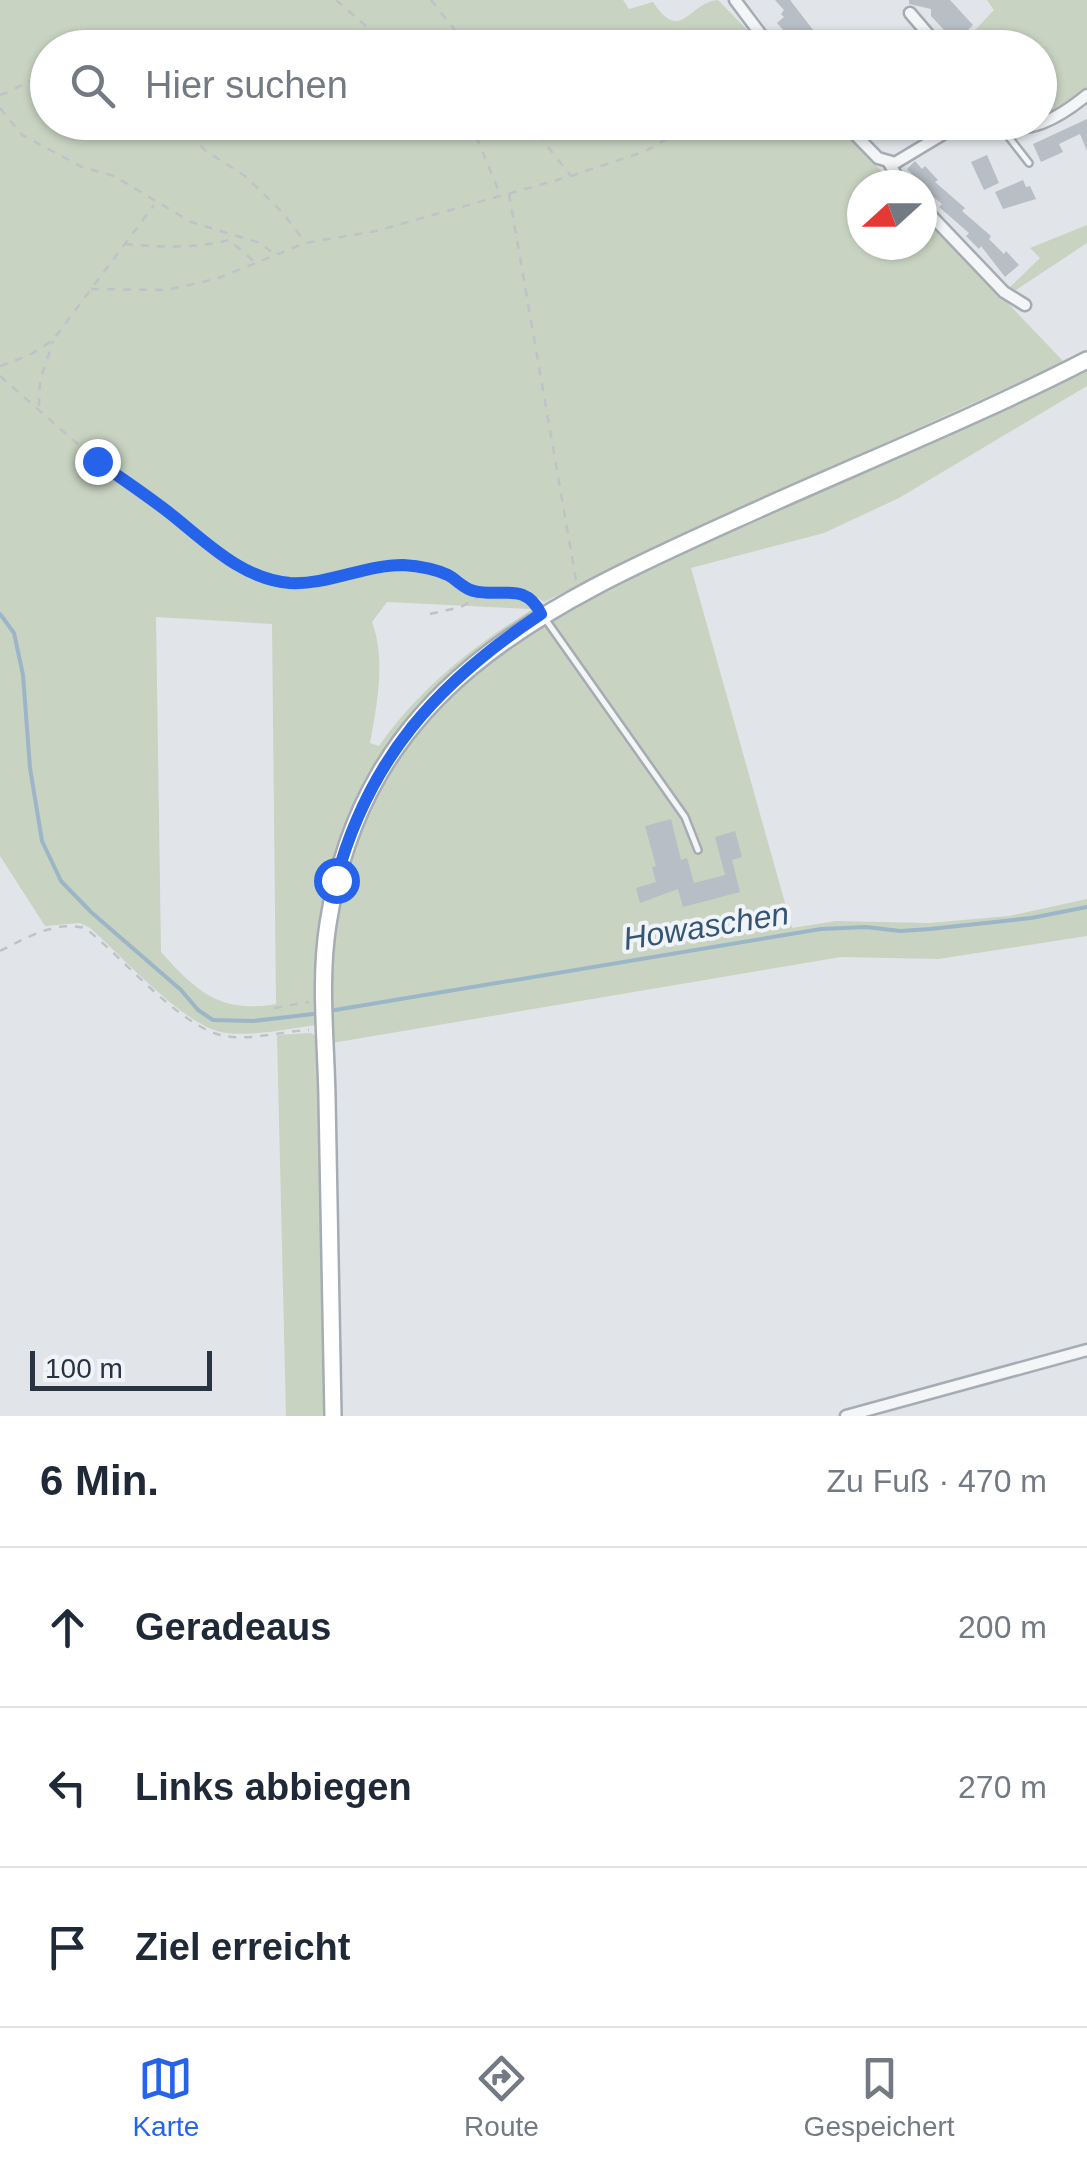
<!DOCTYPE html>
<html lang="de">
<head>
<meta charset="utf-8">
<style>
	:root { --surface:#fff; --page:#f2f2f3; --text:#1f2937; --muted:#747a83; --line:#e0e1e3; --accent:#2563eb }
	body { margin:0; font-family:Helvetica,sans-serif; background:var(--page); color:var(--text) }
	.compass { position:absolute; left:847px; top:170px; width:90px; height:90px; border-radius:50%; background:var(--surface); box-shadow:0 2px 8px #0004; rotate:249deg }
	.scale { position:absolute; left:30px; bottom:25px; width:182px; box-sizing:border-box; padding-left:10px; border:5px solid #293440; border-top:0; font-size:28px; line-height:35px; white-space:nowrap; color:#293440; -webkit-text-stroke:8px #f0f3f7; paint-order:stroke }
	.stop { position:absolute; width:30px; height:30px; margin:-22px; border:8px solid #2563eb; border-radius:50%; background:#fff }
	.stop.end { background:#2563eb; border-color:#fff; box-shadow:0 2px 10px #0008 }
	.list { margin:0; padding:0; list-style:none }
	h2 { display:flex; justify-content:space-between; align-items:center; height:130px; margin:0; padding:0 40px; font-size:42px }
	h2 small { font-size:32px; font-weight:400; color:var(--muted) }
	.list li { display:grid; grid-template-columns:65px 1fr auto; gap:30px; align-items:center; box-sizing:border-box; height:160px; padding:0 40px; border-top:2px solid var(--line) }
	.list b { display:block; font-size:38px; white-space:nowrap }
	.list em { font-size:32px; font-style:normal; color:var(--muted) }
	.icon { flex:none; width:55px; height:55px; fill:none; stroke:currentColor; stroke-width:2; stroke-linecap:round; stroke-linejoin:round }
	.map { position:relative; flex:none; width:1087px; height:1416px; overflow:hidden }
	.search { position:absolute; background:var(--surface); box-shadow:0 2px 8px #0004; left:30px; right:30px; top:30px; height:110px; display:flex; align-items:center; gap:25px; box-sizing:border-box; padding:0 35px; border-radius:55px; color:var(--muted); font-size:38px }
	.sheet { height:610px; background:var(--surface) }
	nav { display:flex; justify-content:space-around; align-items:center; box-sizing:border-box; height:140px; border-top:2px solid var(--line); background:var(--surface); font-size:28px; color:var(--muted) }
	nav a { display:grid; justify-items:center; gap:5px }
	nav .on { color:var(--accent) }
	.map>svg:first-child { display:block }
	.green { fill:#c8d3c2; fill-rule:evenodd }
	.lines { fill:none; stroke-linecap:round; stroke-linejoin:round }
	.stream { stroke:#9cb6c8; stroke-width:4 }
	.building { fill:#b8bec6 }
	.lane-casing { stroke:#a6acb3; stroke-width:10 }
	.street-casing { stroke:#a6acb3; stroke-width:15 }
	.secondary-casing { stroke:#a6acb3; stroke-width:20 }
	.path { stroke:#bec3c7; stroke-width:2.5; stroke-dasharray:8 8; stroke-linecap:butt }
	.lane { stroke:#f3f5f7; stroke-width:5 }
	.street { stroke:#f3f5f7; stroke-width:10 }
	.secondary { stroke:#fff; stroke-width:15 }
	.route { stroke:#2563eb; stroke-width:12 }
	.labels { text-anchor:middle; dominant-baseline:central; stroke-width:8; stroke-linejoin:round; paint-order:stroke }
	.water-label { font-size:32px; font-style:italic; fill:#345674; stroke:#f0f3f7 }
</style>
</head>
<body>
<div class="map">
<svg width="1087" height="1416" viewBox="0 0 1087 1416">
	<rect width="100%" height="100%" fill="#e1e5e9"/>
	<g class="green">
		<path d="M0 0H623L629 9 653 2C681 45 689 2 718 0L764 47 48 48V122L835 123 895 185H862V245H922V213L1064 362 688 532 544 602 538 598 531 603 534 615C427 674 340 788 324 911 319 948 320 988 318 1025 291 1028 243 1039 217 1031 178 1019 122 956 90 928L80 923 45 926 0 856ZM387 602 531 609V610C472 647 420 688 379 746L370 743C377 705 386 659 372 622ZM156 617 272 624 276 1004C220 1014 196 991 161 952Z"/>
		<path d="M987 0H1087V87L1064 105 1040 116V48L959 47 994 10Z"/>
		<path d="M1087 225V243L1016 290 1009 288 1040 258 1030 248Z"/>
		<path d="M1087 368V386L899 498 824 533 691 568 792 928 836 921 929 923 1009 916 1087 899V936L938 959 841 957 332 1043C332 952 334 868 379 785 463 630 659 563 811 494 903 453 995 410 1087 368Z"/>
		<path d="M311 1033 319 1038 327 1416H286L277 1035Z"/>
	</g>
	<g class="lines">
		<g class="stream">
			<path d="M0 614 14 633 23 675 30 768 42 841 61 881 91 912 181 990 198 1010 213 1020 253 1021 313 1014"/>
			<path d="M335 1010 821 929 866 927 900 931 930 929 1031 918 1087 907"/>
		</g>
	</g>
	<g class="building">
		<path d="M775 0H790L827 48H783L792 40 777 23 784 17 781 14 784 10Z"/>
		<path d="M909 0H950L973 25 964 34 967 38 960 46 951 38V31H945L931 16V9L909 4Z"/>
		<path d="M1087 119V151L1080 134 1059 144 1063 152 1041 162 1033 144Z"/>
		<path d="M987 155 999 183 984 190 971 162Z"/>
		<path d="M915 161 922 169 925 166 938 180 935 182 965 208 962 211 991 236 989 239 1004 254 1006 251 1019 265 1005 277 981 246 979 249 966 236 969 233 939 207 942 204 912 179 914 176 907 169Z"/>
		<path d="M1023 180 1026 187 1030 186 1036 199 1003 209 995 192Z"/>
		<path d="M671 819 681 860 687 858 694 883 725 875 715 837 735 831 742 857 732 860 740 892 683 907 678 889 640 903 636 888 656 882 652 867 656 866 645 826Z"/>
	</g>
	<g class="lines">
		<g class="lane-casing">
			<g id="lane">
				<path d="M1008 128V136L1029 163"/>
				<path d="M546 620 685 817 698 850"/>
			</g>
		</g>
		<g class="street-casing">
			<g id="street">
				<path d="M735 0 771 48"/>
				<path d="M910 13 940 48"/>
				<path d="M843 122 878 158 895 163 963 122"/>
				<path d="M992 122C1027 138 1060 117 1087 95"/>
				<path d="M889 163 902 185"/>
				<path d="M922 206 1004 292 1025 305"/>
				<path d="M846 1416 1087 1350"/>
			</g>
		</g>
		<g class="secondary-casing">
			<path id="secondary" d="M333 1416C331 1310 329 1204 327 1098 326 1041 319 980 328 924 364 688 540 608 735 520 851 467 974 418 1087 360"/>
		</g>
		<g class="path">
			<path d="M336 0 391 48"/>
			<path d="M431 0 469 48"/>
			<path d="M0 95C16 90 35 76 48 74"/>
			<path d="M0 108 22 135 82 167 114 176 191 222 260 243 273 253"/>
			<path d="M179 122 206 151 245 176 283 213 304 241"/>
			<path d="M470 122 500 194"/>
			<path d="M528 122 571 176"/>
			<path d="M509 194 576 580"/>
			<path d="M125 244C160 247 194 249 229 240L256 263"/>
			<path d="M91 289 166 290 216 279 305 243 376 231 571 176 646 151 696 122"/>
			<path d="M0 366 30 355 53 340 154 205"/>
			<path d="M0 376 97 461 171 514 211 548 249 571 272 581 294 583 316 582 355 570 404 565 447 575 473 591 515 592 536 604"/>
			<path d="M39 406 40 381 53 341"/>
			<path d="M430 614 461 607 484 594"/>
			<path d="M0 951C28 937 54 921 85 928 123 957 180 1028 225 1036 250 1041 283 1031 309 1030"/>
			<path d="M274 1008 309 1002"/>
		</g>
		<use href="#lane" class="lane"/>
		<use href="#street" class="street"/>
		<use href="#secondary" class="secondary"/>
	</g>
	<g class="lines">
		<path class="route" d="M97 461C122 479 148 496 172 515 207 543 242 579 290 583 328 585 364 565 403 565 418 566 435 569 448 575 457 580 464 589 474 591 502 598 525 581 541 614 438 682 369 758 336 880"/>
	</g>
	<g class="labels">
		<g class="water-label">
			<text transform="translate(706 926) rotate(-9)">Howaschen</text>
		</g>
	</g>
</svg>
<svg class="compass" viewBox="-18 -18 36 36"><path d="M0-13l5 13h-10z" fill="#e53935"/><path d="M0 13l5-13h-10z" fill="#747a83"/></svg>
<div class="scale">100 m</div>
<div class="stop" style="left:336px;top:880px"></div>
<div class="stop end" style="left:97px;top:461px"></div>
<div class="search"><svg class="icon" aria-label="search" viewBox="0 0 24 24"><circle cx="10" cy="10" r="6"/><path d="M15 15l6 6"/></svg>Hier suchen</div>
</div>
<section class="sheet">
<h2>6 Min.<small>Zu Fuß · 470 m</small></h2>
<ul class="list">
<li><svg class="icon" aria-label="ahead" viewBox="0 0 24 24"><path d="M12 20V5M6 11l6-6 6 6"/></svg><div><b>Geradeaus</b></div><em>200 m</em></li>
<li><svg class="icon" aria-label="left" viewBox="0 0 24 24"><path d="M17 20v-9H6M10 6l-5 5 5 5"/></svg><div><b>Links abbiegen</b></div><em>270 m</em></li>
<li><svg class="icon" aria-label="arrive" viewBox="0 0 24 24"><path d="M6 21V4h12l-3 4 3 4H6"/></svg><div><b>Ziel erreicht</b></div></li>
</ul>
</section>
<nav>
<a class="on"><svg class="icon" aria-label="map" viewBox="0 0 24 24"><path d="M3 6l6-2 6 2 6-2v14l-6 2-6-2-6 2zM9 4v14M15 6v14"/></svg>Karte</a>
<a><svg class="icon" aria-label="directions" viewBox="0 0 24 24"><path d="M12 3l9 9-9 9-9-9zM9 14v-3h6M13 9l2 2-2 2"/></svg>Route</a>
<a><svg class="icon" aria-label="saved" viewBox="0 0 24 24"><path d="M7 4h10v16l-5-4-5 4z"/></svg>Gespeichert</a>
</nav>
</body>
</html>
